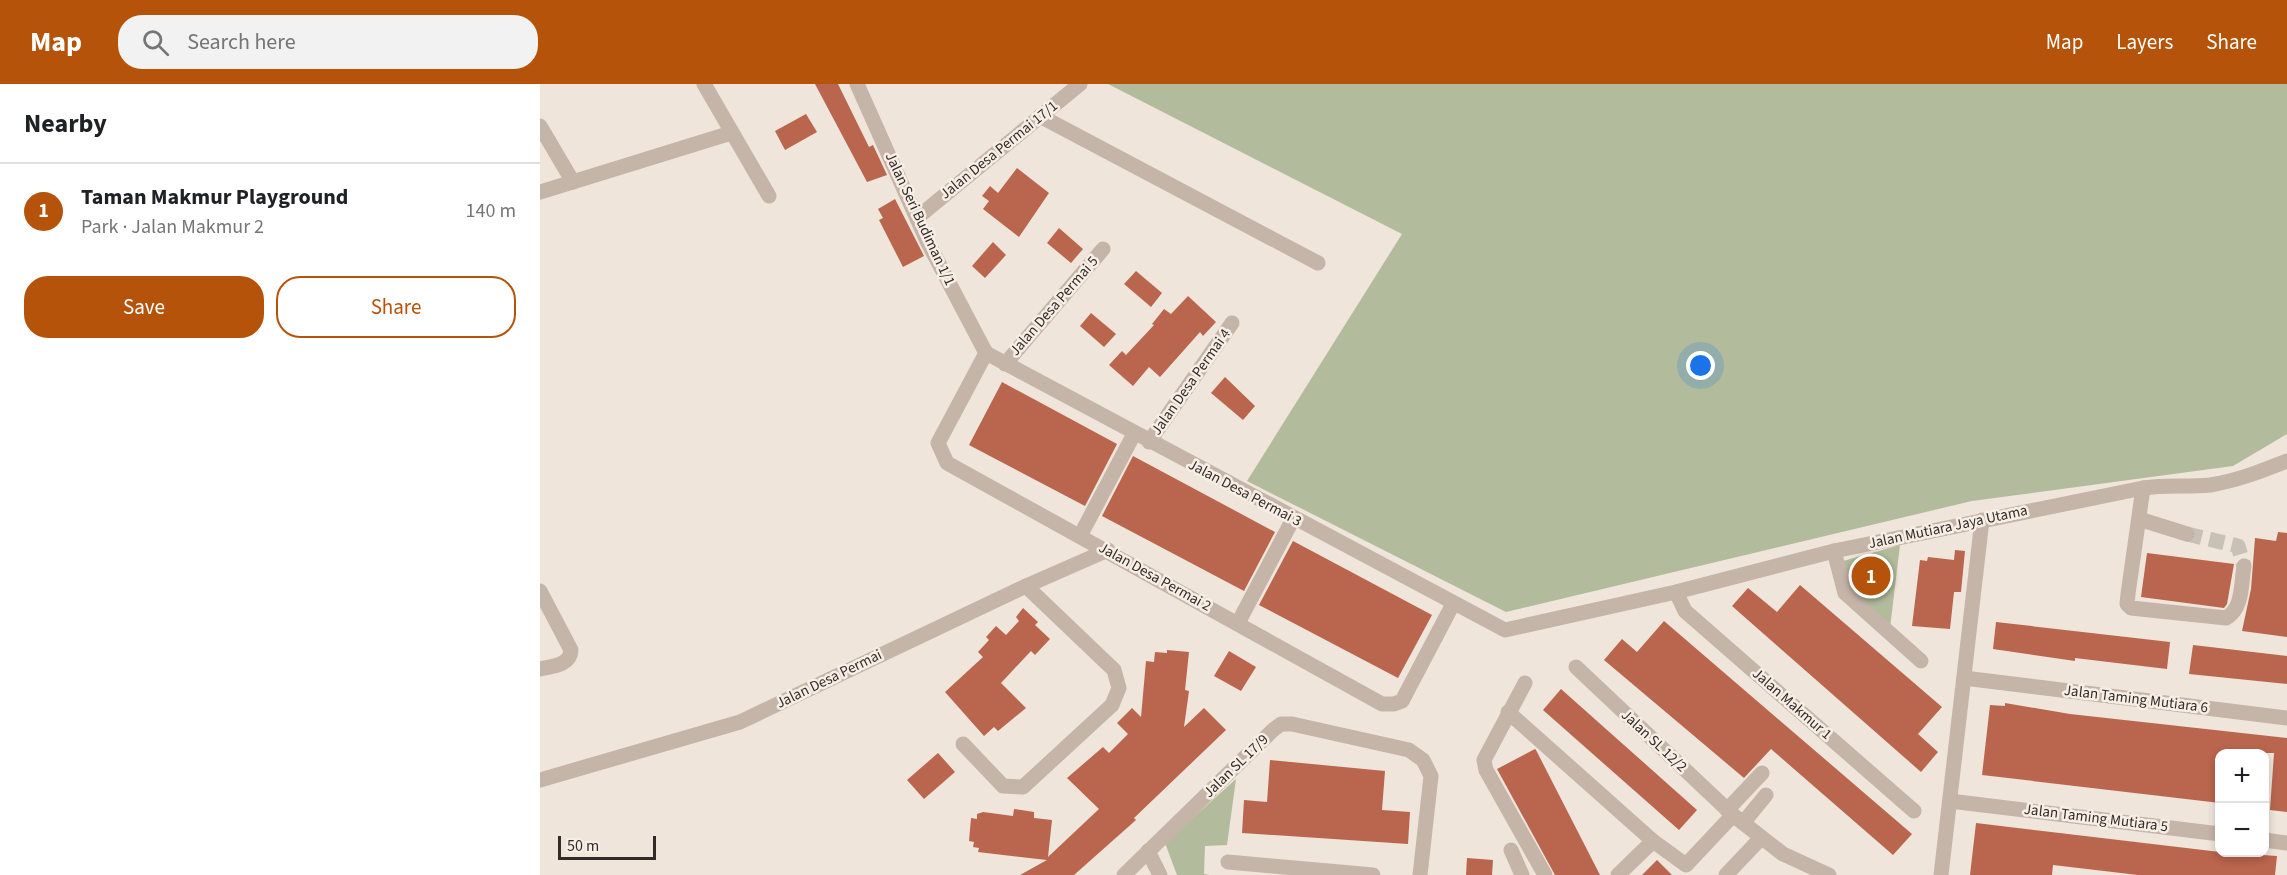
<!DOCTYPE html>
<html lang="en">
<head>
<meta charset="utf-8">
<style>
	:root { --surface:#fff; --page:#f2f2f2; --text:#202124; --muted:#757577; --line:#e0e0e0; --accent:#b45309 }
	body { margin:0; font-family:"Source Sans 3",sans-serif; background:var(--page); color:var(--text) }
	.controls { position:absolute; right:18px; bottom:18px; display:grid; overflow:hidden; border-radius:12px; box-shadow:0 3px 9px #0003 }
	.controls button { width:54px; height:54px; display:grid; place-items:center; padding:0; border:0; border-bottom:2px solid var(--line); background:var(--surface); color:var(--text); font:30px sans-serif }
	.scale { position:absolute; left:18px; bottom:15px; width:98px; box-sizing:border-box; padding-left:6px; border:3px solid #332b27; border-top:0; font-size:16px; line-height:21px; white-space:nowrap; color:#332b27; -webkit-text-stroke:4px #f7efe6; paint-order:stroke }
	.you { position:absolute; left:1161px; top:282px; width:21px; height:21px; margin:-15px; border:4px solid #fff; border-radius:50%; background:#1a73e8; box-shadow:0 0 0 9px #1a73e833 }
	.badge { display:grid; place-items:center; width:39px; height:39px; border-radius:50%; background:var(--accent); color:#fff; font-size:20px; font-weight:700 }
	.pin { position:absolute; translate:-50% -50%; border:3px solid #fff; box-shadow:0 2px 6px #0006 }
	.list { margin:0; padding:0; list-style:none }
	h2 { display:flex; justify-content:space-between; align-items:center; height:78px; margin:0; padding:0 24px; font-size:26px }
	h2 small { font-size:20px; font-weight:400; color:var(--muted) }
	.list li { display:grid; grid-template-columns:39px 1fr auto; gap:18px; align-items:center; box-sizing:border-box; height:96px; padding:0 24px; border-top:2px solid var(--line) }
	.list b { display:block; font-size:22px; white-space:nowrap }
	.list p { margin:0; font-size:20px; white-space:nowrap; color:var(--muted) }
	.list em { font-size:20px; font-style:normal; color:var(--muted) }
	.actions { display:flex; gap:12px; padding:18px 24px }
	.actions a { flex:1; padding:14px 0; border:2px solid var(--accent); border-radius:24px; text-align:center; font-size:21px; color:var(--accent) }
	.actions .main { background:var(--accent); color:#fff }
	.icon { flex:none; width:33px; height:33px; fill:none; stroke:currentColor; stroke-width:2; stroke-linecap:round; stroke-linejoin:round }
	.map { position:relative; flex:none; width:1747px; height:791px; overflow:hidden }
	header { display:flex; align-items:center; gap:36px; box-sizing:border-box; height:84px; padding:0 30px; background:var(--accent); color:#fff }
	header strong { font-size:28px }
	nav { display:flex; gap:33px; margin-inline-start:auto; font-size:21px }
	.search { width:420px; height:54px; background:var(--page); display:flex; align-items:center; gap:15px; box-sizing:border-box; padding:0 21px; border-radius:24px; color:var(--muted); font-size:22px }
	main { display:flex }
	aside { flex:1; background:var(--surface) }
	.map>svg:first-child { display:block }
	.green { fill:#b2bc9c }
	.building { fill:#ba654d }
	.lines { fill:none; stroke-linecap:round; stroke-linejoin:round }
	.minor-tunnel { stroke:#c9c0b6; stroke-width:15; stroke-dasharray:15 8; stroke-linecap:butt }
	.minor { stroke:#c5b4a8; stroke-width:15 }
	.labels { text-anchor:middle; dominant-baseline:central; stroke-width:5; stroke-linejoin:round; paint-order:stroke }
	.street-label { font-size:15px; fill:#332b27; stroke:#f7efe6 }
</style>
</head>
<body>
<header>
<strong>Map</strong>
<div class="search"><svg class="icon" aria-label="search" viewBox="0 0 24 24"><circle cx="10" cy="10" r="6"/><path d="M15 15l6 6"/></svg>Search here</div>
<nav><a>Map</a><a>Layers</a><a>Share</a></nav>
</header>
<main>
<aside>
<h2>Nearby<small></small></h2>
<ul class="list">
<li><span class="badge">1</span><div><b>Taman Makmur Playground</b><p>Park · Jalan Makmur 2</p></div><em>140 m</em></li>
</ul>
<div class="actions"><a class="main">Save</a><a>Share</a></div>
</aside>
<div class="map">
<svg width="1747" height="791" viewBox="0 0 1747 791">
	<rect width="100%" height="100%" fill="#efe5da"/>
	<g class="green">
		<path d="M568 0H1747V350L1693 382 1432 417 966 528 707 397 862 150Z"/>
		<path d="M1360 461 1350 544 1309 508 1303 477Z"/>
		<path d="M696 695 687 761 665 762 664 790 670 791H637L625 759Z"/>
	</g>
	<g class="building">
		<path d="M275 0H298L329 63 333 61 347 91 327 98Z"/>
		<path d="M266 30 277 48 245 66 235 47Z"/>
		<path d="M477 84 509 109 479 153 443 125 449 117 442 112 450 102 458 109Z"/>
		<path d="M355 115 384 172 363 183 339 136 343 134 338 125Z"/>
		<path d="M519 144 543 165 531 179 507 159Z"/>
		<path d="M453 158 466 171 445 194 432 182Z"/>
		<path d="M596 187 622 209 611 223 584 200Z"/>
		<path d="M648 212 676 238 663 252 660 248 620 293 609 283 593 302 569 281 582 267 586 271 614 241 612 240 624 225 631 230Z"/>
		<path d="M551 229 576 250 564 263 540 242Z"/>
		<path d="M685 293 715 322 703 336 671 309Z"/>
		<path d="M462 298 577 360 545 422 429 361Z"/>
		<path d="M593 372 735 448 704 507 562 432Z"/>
		<path d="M1738 448 1747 449V553L1702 547 1711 505 1715 454 1736 457Z"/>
		<path d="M753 457 892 531 858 594 719 521Z"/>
		<path d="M1415 466 1425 467 1421 508H1414L1410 545 1372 542 1380 476 1387 477 1388 473 1414 476Z"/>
		<path d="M1607 469 1694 480 1687 520 1684 524 1601 513Z"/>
		<path d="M1260 501 1402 623 1378 650 1398 668 1381 688 1192 522 1208 504 1237 528Z"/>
		<path d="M483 524 498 538 495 541 510 555 495 571 491 567 461 599 486 624 458 647 454 643 444 652 405 608 443 573 438 568 449 556 446 553 456 542 466 551 479 537 476 533Z"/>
		<path d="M1124 537 1372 750 1353 771 1231 665 1204 694 1064 576 1082 555 1097 568Z"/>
		<path d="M1456 538 1630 558 1627 585 1535 574V577L1453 565Z"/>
		<path d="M1653 561 1747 572V600L1649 590Z"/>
		<path d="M627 566 649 568 645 606 649 607 644 643 664 624 686 646 594 734 596 736 534 791H480L507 776 438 768 439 764 433 763 434 758 429 757 431 734 437 735V730L443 728 473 732 474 725 494 728V734L512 736 508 773 559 725 527 694 563 663 569 669 588 650 577 639 592 624 601 633 606 577 614 578 615 568 627 569Z"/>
		<path d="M689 567 716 583 701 607 674 592Z"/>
		<path d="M1021 605 1157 726 1139 746 1003 626Z"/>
		<path d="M1465 619 1530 630 1747 654V728L1730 726 1734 669H1680V719L1442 691 1450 621 1465 622Z"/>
		<path d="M995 665 996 666 1060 791H1015L957 685Z"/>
		<path d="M398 669 415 688 384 715 367 696Z"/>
		<path d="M730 676 845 687 842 726 870 728 868 760 702 749 704 716 727 718Z"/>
		<path d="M1436 739 1680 768 1737 772 1735 791H1598L1513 781 1512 791H1430Z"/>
		<path d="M927 774 953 776 952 791H926Z"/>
		<path d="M1117 776 1132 791H1102Z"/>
	</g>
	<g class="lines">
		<path class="minor-tunnel" d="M1647 450 1698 462 1704 482"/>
		<g class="minor">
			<path d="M164 0 229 112"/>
			<path d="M317 0 387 157 446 269"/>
			<path d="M500 32 778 179"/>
			<path d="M0 42 33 98"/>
			<path d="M0 108 191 49"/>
			<path d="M378 133 540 0"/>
			<path d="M446 269 965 546 1136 508 1294 467 1603 404C1625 401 1647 403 1670 401 1696 397 1722 387 1747 377"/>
			<path d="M446 269 398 359 407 379 842 620H854L862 617 913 520"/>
			<path d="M465 280 563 165"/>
			<path d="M609 358 692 239"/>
			<path d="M1603 404 1588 510 1587 520 1591 524 1686 534C1703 525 1701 500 1704 482"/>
			<path d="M1599 435 1647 450"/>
			<path d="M540 452 594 350"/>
			<path d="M1294 467 1305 509 1381 577"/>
			<path d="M0 507 31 566C30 582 12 582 0 585"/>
			<path d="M1136 508 1145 527 1374 727"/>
			<path d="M698 539 753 435"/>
			<path d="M1036 583 1193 731 1243 770 1289 791"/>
			<path d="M1424 594 1747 634"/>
			<path d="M985 599 944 676 946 686 1005 791"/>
			<path d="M968 628 1113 757 1146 781 1193 731"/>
			<path d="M423 660 463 702 483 703 572 621 579 604 574 586 486 502"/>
			<path d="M0 696 200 638 486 502 568 466"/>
			<path d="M1410 717 1680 750"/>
			<path d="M1187 726 1222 689"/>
			<path d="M1203 739 1226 711"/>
			<path d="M1724 756 1747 759"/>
			<path d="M971 766 982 791"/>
			<path d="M608 767 620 791"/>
			<path d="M688 778 833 791"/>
			<path d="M584 791 733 646 741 640H752L869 666 883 676 891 692 880 791"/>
			<path d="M1078 791 1113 757"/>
			<path d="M1186 791 1221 754"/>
			<path d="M1401 791 1442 436"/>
		</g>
	</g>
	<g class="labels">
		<g class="street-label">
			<text transform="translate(459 66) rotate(-39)">Jalan Desa Permai 17/1</text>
			<text transform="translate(380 135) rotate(65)">Jalan Seri Budiman 1/1</text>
			<text transform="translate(514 222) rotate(-49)">Jalan Desa Permai 5</text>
			<text transform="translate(651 298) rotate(-55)">Jalan Desa Permai 4</text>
			<text transform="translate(705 409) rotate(28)">Jalan Desa Permai 3</text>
			<text transform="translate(1408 443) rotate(-12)">Jalan Mutiara Jaya Utama</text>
			<text transform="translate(615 493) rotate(29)">Jalan Desa Permai 2</text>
			<text transform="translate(289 595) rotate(-26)">Jalan Desa Permai</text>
			<text transform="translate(1596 615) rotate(7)">Jalan Taming Mutiara 6</text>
			<text transform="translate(1252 620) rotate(41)">Jalan Makmur 1</text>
			<text transform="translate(1114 657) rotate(43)">Jalan SL 12/2</text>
			<text transform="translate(696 682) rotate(-44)">Jalan SL 17/9</text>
			<text transform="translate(1556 734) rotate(7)">Jalan Taming Mutiara 5</text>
		</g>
	</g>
</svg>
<div class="controls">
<button>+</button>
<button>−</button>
</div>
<div class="scale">50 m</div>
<div class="you"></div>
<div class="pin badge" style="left:1331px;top:492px">1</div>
</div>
</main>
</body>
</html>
